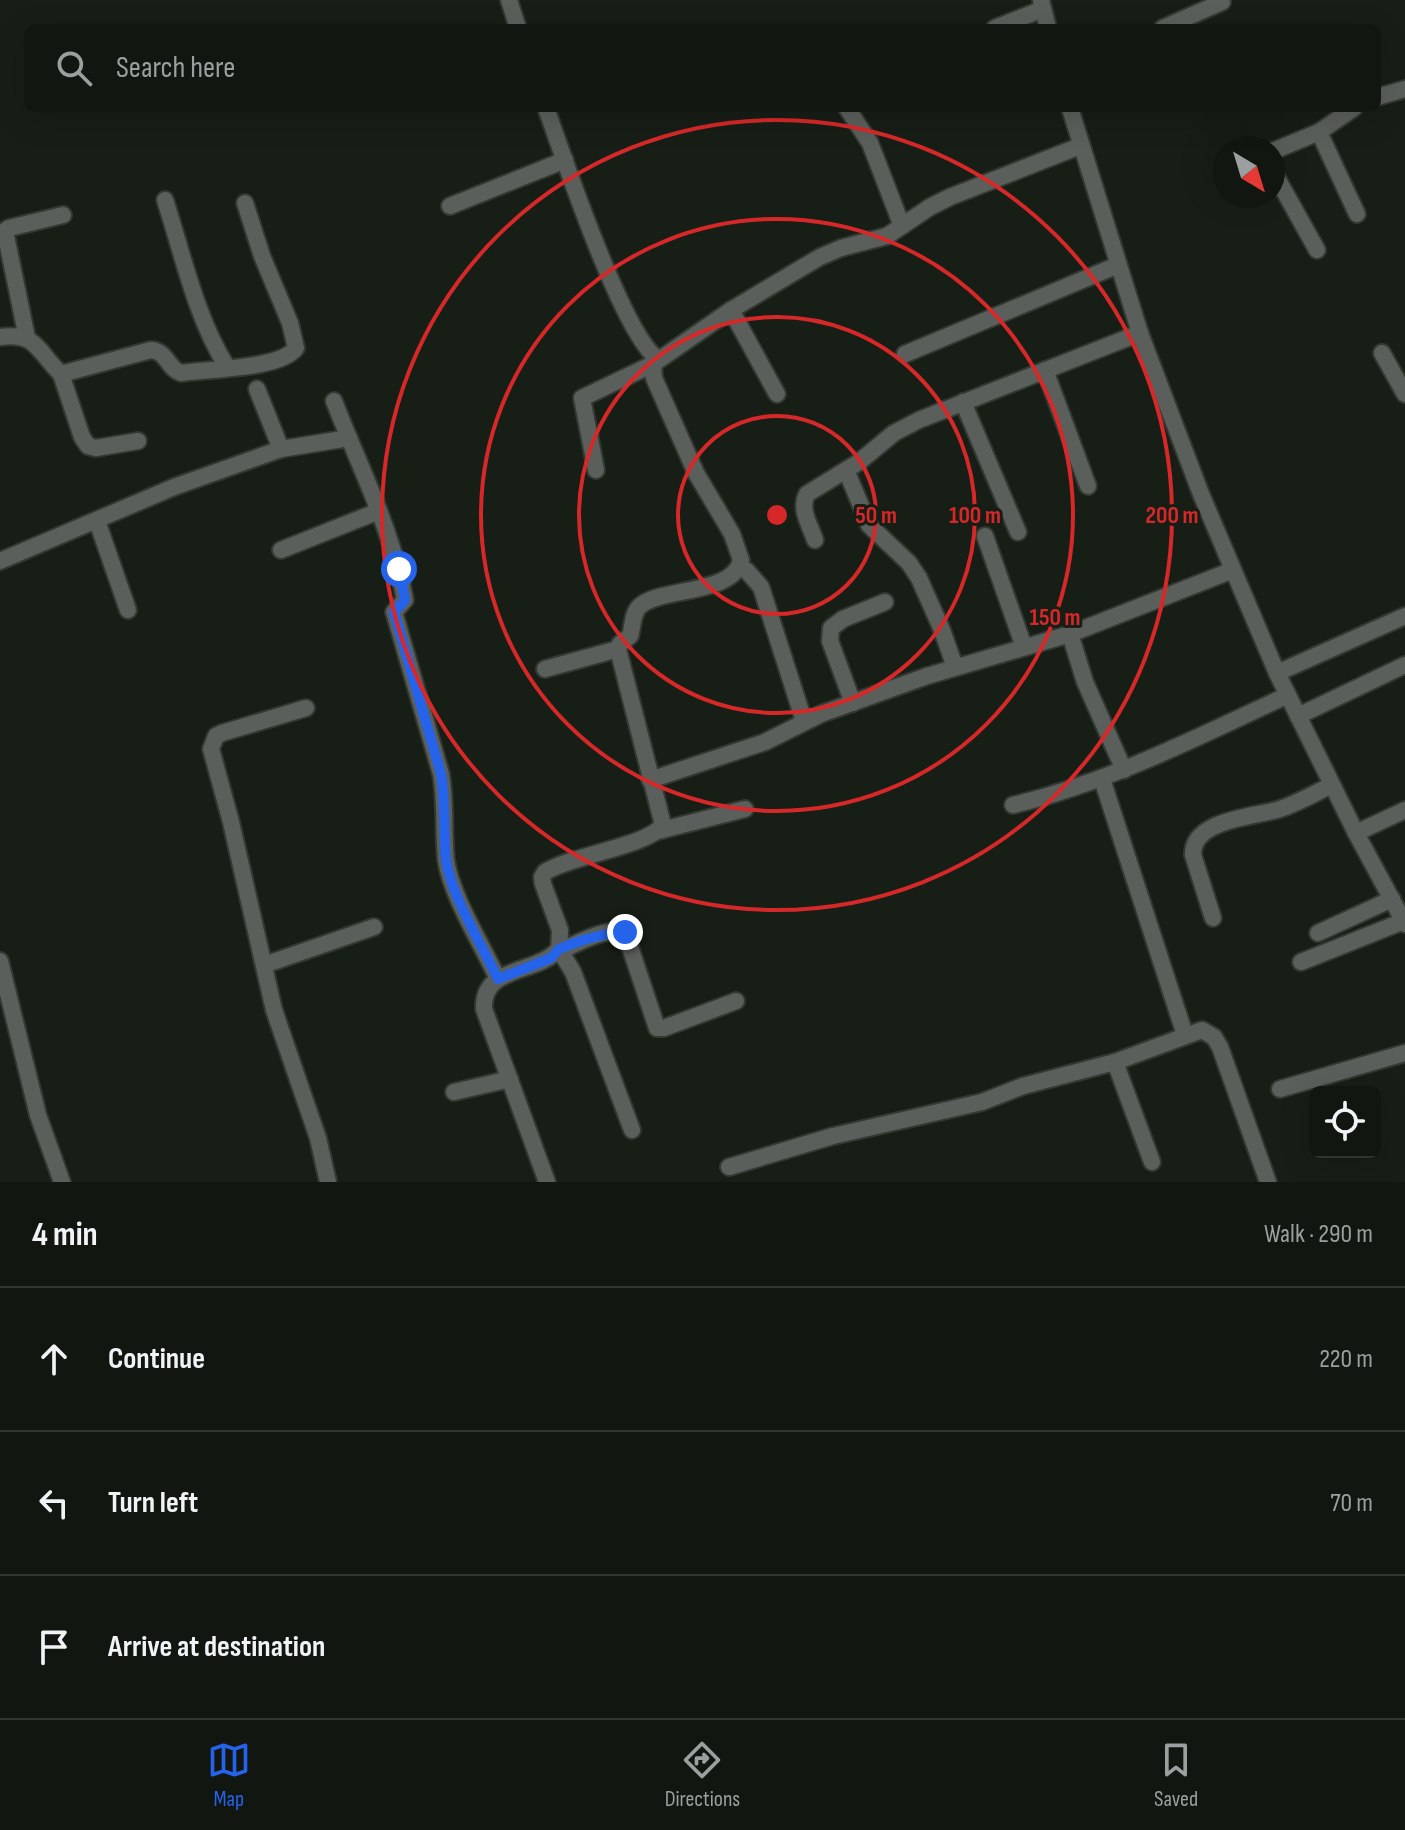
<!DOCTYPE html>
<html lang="en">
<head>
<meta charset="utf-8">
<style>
	:root { --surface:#111610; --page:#1e231e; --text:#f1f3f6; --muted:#9c9f9f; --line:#303530; --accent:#2563eb }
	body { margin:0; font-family:"Sofia Sans Condensed",sans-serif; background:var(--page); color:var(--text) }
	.controls { position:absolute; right:24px; bottom:24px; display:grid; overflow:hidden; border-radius:12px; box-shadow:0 8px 32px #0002 }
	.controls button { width:72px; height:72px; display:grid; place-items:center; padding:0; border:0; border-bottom:2px solid var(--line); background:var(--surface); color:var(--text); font:40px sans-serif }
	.compass { position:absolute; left:1213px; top:136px; width:72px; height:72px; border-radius:50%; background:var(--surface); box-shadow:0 8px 32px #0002; rotate:142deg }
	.stop { position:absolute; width:24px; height:24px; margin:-18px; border:6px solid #2563eb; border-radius:50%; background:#fff }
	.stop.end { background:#2563eb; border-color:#fff; box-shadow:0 2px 8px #0008 }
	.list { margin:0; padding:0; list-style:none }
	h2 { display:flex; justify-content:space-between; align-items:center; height:104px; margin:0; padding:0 32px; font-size:34px }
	h2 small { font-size:26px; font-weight:400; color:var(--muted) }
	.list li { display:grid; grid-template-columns:52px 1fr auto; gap:24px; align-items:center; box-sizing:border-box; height:144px; padding:0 32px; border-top:2px solid var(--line) }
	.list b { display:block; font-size:30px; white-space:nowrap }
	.list em { font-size:26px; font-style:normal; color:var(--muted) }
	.icon { flex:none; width:44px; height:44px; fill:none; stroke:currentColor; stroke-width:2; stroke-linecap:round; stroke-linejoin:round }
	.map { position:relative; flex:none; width:1405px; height:1182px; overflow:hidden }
	.search { position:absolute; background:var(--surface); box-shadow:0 8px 32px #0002; left:24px; right:24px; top:24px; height:88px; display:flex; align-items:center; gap:20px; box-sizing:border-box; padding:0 28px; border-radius:12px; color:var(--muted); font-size:30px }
	.sheet { height:536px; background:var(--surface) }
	nav { display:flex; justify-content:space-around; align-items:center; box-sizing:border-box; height:112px; border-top:2px solid var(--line); background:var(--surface); font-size:22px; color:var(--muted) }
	nav a { display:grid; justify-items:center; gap:4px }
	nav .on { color:var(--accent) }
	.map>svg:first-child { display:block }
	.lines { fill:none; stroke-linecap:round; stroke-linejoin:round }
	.minor-casing { stroke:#333932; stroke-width:20 }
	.minor { stroke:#5b5f5b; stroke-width:16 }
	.route { stroke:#2563eb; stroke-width:10 }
	.ring { fill:none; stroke:#d62828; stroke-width:4 }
	.centre { fill:#d62828; stroke:#171e16; stroke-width:4 }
	.ring-label { font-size:24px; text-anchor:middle; font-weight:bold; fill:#d62828; stroke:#171e16; stroke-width:6; stroke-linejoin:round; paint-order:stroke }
</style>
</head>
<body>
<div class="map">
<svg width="1405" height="1182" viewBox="0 0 1405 1182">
	<rect width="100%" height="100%" fill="#171e16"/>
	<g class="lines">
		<g class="minor-casing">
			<g id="minor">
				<path d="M509 0 518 28"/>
				<path d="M1041 0 1048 28"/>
				<path d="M995 28 1043 9"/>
				<path d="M1163 28 1222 2"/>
				<path d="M1377 97 1405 89"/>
				<path d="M546 108C563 155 623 336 658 359"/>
				<path d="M847 108 870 143 902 226"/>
				<path d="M1070 108 1140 333 1201 494 1277 673 1356 833 1405 924"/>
				<path d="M1319 132 1357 214"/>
				<path d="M1273 151 1319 132 1354 108"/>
				<path d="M1273 171 1317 250"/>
				<path d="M165 200C183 255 196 318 227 367"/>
				<path d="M450 206 565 160"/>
				<path d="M731 310 777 394"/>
				<path d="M0 337C37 332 37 351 61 374L151 350C167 351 168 369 181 373 208 369 281 369 296 348L290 323 262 256 245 203"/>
				<path d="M27 338 5 231 9 228 63 215"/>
				<path d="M1382 353 1405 394"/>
				<path d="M905 354 1118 265"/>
				<path d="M1045 370 1088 486"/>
				<path d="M61 374 82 437 88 446 96 448 138 441"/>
				<path d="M257 389 281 449"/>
				<path d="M334 401C359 466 393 531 405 600L394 612 441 774C446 802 443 831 446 860 451 895 482 945 498 979"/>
				<path d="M963 402 1018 532"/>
				<path d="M596 470 582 398 653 364"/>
				<path d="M846 470 869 525 909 563 919 578 942 630 955 667"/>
				<path d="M97 521 128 610"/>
				<path d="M985 536 1024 647"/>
				<path d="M815 540C810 525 799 509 807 494L859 462 894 433 919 420 1140 333"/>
				<path d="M281 550 379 511"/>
				<path d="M0 561 174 487 281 449 349 438"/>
				<path d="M739 567 747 571 761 587 804 721"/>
				<path d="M1070 634 1085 682 1124 770"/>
				<path d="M545 669 618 649"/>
				<path d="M1277 673 1405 616"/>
				<path d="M853 703 830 641 831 628 843 619 885 602"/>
				<path d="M306 708 222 733 216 736 211 749 231 822 274 1010 318 1138 328 1182"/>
				<path d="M1298 716 1405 665"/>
				<path d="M1102 779 1185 1035"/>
				<path d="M650 780 765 742 821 714 927 676 1070 634 1233 570"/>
				<path d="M1013 805C1110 782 1198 737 1288 695"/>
				<path d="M658 831 745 809"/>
				<path d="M1356 833 1405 810"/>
				<path d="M1213 918 1193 855C1192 819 1255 817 1280 809 1298 803 1315 793 1332 785"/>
				<path d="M1318 933 1392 899"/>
				<path d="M559 949 573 972 632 1130"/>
				<path d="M560 951C579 942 605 928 625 932L657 1028H664L736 1001"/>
				<path d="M0 961 38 1115 62 1182"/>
				<path d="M1301 962 1404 921"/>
				<path d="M264 965 374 927"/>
				<path d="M1115 1062 1152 1162"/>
				<path d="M1280 1089 1405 1053"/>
				<path d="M454 1092 510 1079"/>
				<path d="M729 1167 833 1136 982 1102 1023 1086 1115 1062 1202 1030 1214 1037 1220 1047 1268 1182"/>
				<path d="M547 1182 484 1009C482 965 536 975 559 949L560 930 543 884 542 877 545 872C572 855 648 846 663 825L618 649 620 644 630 636C633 627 632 613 640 606 661 587 734 595 741 560L732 534 696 473 654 378 653 364 731 310 820 257 841 248 887 236 930 207 950 197 1080 146"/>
			</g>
		</g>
		<use href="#minor" class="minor"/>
	</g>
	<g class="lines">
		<path class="route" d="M399 569 405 600 394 612 441 774C446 802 443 831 446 860 451 895 482 945 498 979L551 958 559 949 583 940 619 931 625 932"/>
	</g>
	<g class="ring">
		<circle cx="777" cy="515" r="99"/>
		<circle cx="777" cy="515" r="198"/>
		<circle cx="777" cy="515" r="296"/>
		<circle cx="777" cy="515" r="395"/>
	</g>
	<circle cx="777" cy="515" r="12" class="centre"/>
	<g class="ring-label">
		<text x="876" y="523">50 m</text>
		<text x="975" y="523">100 m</text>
		<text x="1172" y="523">200 m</text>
		<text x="1055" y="625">150 m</text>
	</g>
</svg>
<div class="controls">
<button><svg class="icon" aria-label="locate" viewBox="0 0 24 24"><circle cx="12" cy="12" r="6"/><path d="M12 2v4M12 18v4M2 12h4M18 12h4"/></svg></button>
</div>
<svg class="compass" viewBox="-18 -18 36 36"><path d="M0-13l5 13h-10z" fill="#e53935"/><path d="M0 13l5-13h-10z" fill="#9c9f9f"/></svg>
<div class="stop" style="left:399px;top:569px"></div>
<div class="stop end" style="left:625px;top:932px"></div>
<div class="search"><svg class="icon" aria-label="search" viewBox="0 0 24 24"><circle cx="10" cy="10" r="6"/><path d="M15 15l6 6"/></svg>Search here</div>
</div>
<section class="sheet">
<h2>4 min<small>Walk · 290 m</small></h2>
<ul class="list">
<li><svg class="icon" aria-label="ahead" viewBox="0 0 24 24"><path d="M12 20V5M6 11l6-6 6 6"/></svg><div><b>Continue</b></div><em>220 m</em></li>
<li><svg class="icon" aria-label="left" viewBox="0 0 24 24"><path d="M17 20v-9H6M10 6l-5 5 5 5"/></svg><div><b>Turn left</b></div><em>70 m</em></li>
<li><svg class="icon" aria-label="arrive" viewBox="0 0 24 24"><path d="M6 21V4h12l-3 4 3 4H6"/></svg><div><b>Arrive at destination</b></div></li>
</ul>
</section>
<nav>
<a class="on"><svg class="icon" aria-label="map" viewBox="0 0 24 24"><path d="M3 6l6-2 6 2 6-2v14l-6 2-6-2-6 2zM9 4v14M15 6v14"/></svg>Map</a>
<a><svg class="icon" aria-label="directions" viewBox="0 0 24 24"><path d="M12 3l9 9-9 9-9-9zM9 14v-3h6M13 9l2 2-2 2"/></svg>Directions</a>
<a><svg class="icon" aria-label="saved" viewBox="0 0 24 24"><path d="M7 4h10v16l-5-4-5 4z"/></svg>Saved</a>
</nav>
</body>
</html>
